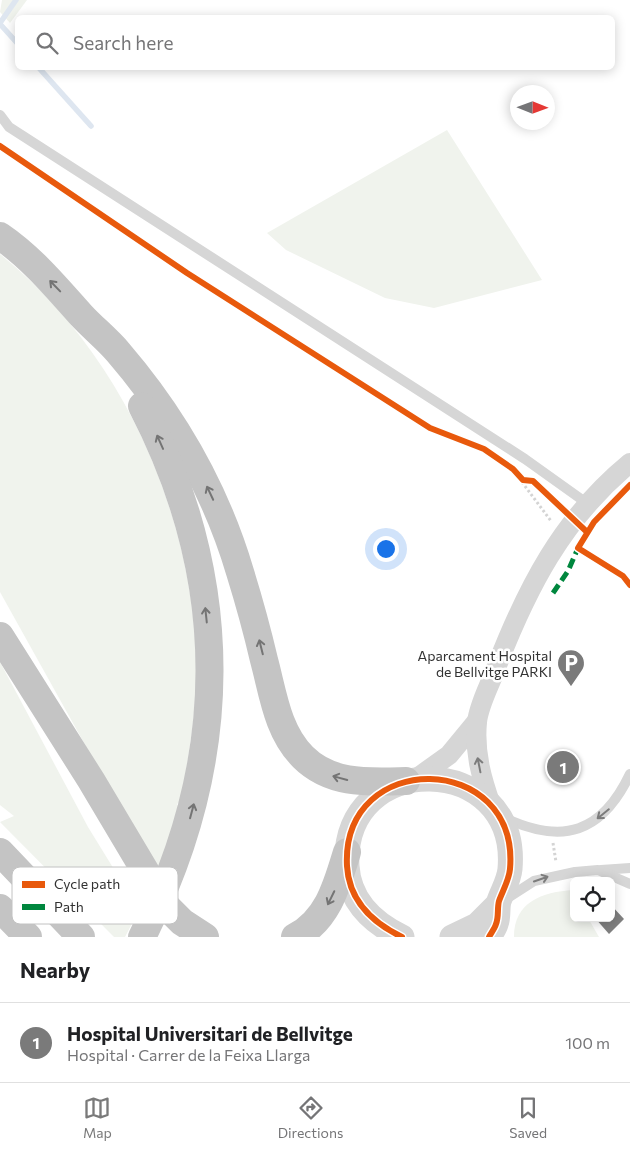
<!DOCTYPE html>
<html lang="en">
<head>
<meta charset="utf-8">
<style>
	:root { --surface:#fff; --page:#f2f2f2; --text:#202124; --muted:#757577; --line:#e0e0e0; --accent:#7a7a7a }
	body { margin:0; font-family:Commissioner,sans-serif; background:var(--page); color:var(--text) }
	.controls { position:absolute; right:15px; bottom:15px; display:grid; overflow:hidden; border-radius:8px; box-shadow:0 2px 12px #0003 }
	.controls button { width:45px; height:45px; display:grid; place-items:center; padding:0; border:0; border-bottom:1px solid var(--line); background:var(--surface); color:var(--text); font:25px sans-serif }
	.compass { position:absolute; left:510px; top:85px; width:45px; height:45px; border-radius:50%; background:var(--surface); box-shadow:0 2px 12px #0003; rotate:91deg }
	.you { position:absolute; left:385px; top:548px; width:18px; height:18px; margin:-12px; border:4px solid #fff; border-radius:50%; background:#1a73e8; box-shadow:0 0 0 8px #1a73e833 }
	.badge { display:grid; place-items:center; width:32px; height:32px; border-radius:50%; background:var(--accent); color:#fff; font-size:16px; font-weight:700 }
	.pin { position:absolute; translate:-50% -50%; border:2px solid #fff; box-shadow:0 1px 5px #0006 }
	.list { margin:0; padding:0; list-style:none }
	h2 { display:flex; justify-content:space-between; align-items:center; height:65px; margin:0; padding:0 20px; font-size:21px }
	h2 small { font-size:16px; font-weight:400; color:var(--muted) }
	.list li { display:grid; grid-template-columns:32px 1fr auto; gap:15px; align-items:center; box-sizing:border-box; height:80px; padding:0 20px; border-top:1px solid var(--line) }
	.list b { display:block; font-size:19px; white-space:nowrap }
	.list p { margin:0; font-size:16px; white-space:nowrap; color:var(--muted) }
	.list em { font-size:16px; font-style:normal; color:var(--muted) }
	.icon { flex:none; width:28px; height:28px; fill:none; stroke:currentColor; stroke-width:2; stroke-linecap:round; stroke-linejoin:round }
	.map { position:relative; flex:none; width:630px; height:937px; overflow:hidden }
	.search { position:absolute; background:var(--surface); box-shadow:0 2px 12px #0003; left:15px; right:15px; top:15px; height:55px; display:flex; align-items:center; gap:12px; box-sizing:border-box; padding:0 18px; border-radius:8px; color:var(--muted); font-size:19px }
	.sheet { height:145px; background:var(--surface) }
	nav { display:flex; justify-content:space-around; align-items:center; box-sizing:border-box; height:70px; border-top:1px solid var(--line); background:var(--surface); font-size:14px; color:var(--muted) }
	nav a { display:grid; justify-items:center; gap:2px }
	nav .on { color:var(--accent) }
	.map>svg:first-child { display:block }
	.green { fill:#f0f3ed }
	.lines { fill:none; stroke-linecap:round; stroke-linejoin:round }
	.stream { stroke:#dee6f0; stroke-width:5.5 }
	.building { fill:#808080 }
	.path { stroke:#d4d4d4; stroke-width:3; stroke-dasharray:2.5 2.5; stroke-linecap:butt }
	.service { stroke:#d6d6d6; stroke-width:10 }
	.minor { stroke:#d6d6d6; stroke-width:20 }
	.tertiary { stroke:#d6d6d6; stroke-width:25 }
	.motorway { stroke:#c4c4c4; stroke-width:28 }
	.quiet { stroke:#00873e; stroke-width:5; stroke-dasharray:10 5; stroke-linecap:butt }
	.cycleway-casing { stroke:#fff; stroke-width:9 }
	.cycleway { stroke:#e8590c; stroke-width:6 }
	.oneway { stroke:#747474 }
	.oneway2 { stroke:#7c7c7c }
	.labels { text-anchor:middle; dominant-baseline:central; stroke-width:5; stroke-linejoin:round; paint-order:stroke }
	.poi-label { font-size:14px; fill:#323232; stroke:#fff; text-anchor:end }
	.key { fill:#fff; stroke:#c2c2c2; stroke-width:1 }
	.key-label { font-size:14px; fill:#323232 }
</style>
</head>
<body>
<div class="map">
<svg width="630" height="937" viewBox="0 0 630 937">
	<rect width="100%" height="100%" fill="#fff"/>
	<g class="green">
		<path d="M2 0H27L10 23 0 12Z"/>
		<path d="M447 130 542 280 434 308 385 298 286 250 267 233Z"/>
		<path d="M0 254C118 349 190 504 196 655 198 705 189 752 181 801L177 804 179 808 159 869 98 768 0 592Z"/>
		<path d="M0 662 88 827 139 910 125 937H114L0 822 14 816 0 805Z"/>
		<path d="M573 890 574 918H588L599 937H514C514 902 542 892 573 890Z"/>
	</g>
	<g class="lines">
		<g class="stream">
			<path d="M0 23 16 0"/>
			<path d="M0 24 18 44"/>
			<path d="M39 68 91 126"/>
		</g>
	</g>
	<path class="building" d="M611 905 624 919 609 934 595 918H611Z"/>
	<g class="lines">
		<g class="path">
			<path d="M0 146 187 273 430 428 477 446"/>
			<path d="M513 470 551 521"/>
			<path d="M577 547 597 562"/>
			<path d="M553 843 556 862"/>
		</g>
		<g class="service">
			<path d="M0 115 9 127 525 459 588 504"/>
			<path d="M505 818C563 845 602 833 630 774"/>
			<path d="M601 870 630 868"/>
			<path d="M506 899 534 881 575 872 598 870 630 884"/>
		</g>
		<g class="minor">
			<path d="M417 778 449 755 477 721"/>
			<path d="M492 808C482 780 474 753 477 722 479 704 490 685 496 668 527 588 562 519 630 463"/>
		</g>
		<g class="tertiary">
			<path d="M402 937C373 923 349 901 347 866 341 748 520 751 510 869 509 880 503 890 499 901 497 908 499 917 496 924 495 928 491 933 489 937"/>
			<path d="M452 937 477 925 498 904"/>
		</g>
		<g class="motorway">
			<path d="M0 236C31 257 56 287 81 315 93 328 107 339 118 352 173 416 216 491 240 572 249 601 257 630 264 660 273 693 277 731 303 757 331 785 369 782 406 781"/>
			<path d="M142 406C233 582 231 761 142 937"/>
			<path d="M0 636 91 780 166 906 182 922 205 937"/>
			<path d="M0 852 81 937"/>
			<path d="M0 908 28 937"/>
			<path d="M295 937C328 920 337 885 347 852"/>
		</g>
		<path class="quiet" d="M553 593 568 571 578 548"/>
		<g class="cycleway-casing">
			<g id="cycleway">
				<path d="M0 146 187 273 430 428 484 449 513 469 523 480 533 481 587 532"/>
				<path d="M630 485 594 522 578 548 623 576 630 585"/>
				<path d="M402 937C373 923 349 901 347 866 341 748 520 751 510 869 509 880 503 890 499 901 497 908 499 917 496 924 495 928 491 933 489 937"/>
			</g>
		</g>
		<use href="#cycleway" class="cycleway"/>
	</g>
	<defs><path id="oneway-shaft" d="M-6 0H5M1.5-3L5.5 0L1.5 3" fill="none" stroke-width="1.6" stroke-linecap="round" stroke-linejoin="round" transform="scale(1.25)"/></defs>
	<g class="oneway">
		<use href="#oneway-shaft" transform="translate(55 286) rotate(-134)"/>
		<use href="#oneway-shaft" transform="translate(160 442) rotate(-114)"/>
		<use href="#oneway-shaft" transform="translate(210 493) rotate(-115)"/>
		<use href="#oneway-shaft" transform="translate(206 615) rotate(-96)"/>
		<use href="#oneway-shaft" transform="translate(261 647) rotate(-104)"/>
		<use href="#oneway-shaft" transform="translate(340 778) rotate(-165)"/>
		<use href="#oneway-shaft" transform="translate(192 811) rotate(-75)"/>
		<use href="#oneway-shaft" transform="translate(331 898) rotate(116)"/>
	</g>
	<g class="oneway2">
		<use href="#oneway-shaft" transform="translate(479 765) rotate(-101)"/>
		<use href="#oneway-shaft" transform="translate(603 814) rotate(141)"/>
		<use href="#oneway-shaft" transform="translate(541 879) rotate(-19)"/>
	</g>
	<defs>
		<g id="parking-pin" transform="scale(1.4375)"><path d="M0 17L-7.5 6A9.5 9.5 0 1 1 7.5 6Z" fill="#7a7a7a" stroke="#fff"/><path d="M-3.5-5.5H1a3.5 3.5 0 0 1 0 7H-1V5.5H-3.5ZM-1-3.4V-.6H.8a1.4 1.4 0 0 0 0-2.8Z" fill="#fff"/></g>
	</defs>
	<g fill-rule="evenodd">
		<use href="#parking-pin" x="571" y="663"/>
	</g>
	<g class="labels">
		<g class="poi-label">
			<text x="552" y="655">Aparcament Hospital<tspan x="552" dy="16">de Bellvitge PARKI</tspan></text>
		</g>
	</g>
	<rect x="12" y="867" width="166" height="57" rx="8" class="key"/>
	<rect x="22" y="881" width="23" height="7" fill="#e8590c"/>
	<rect x="22" y="904" width="23" height="6" fill="#00873e"/>
	<g class="key-label">
		<text x="54" y="889">Cycle path</text>
		<text x="54" y="912">Path</text>
	</g>
</svg>
<div class="controls">
<button><svg class="icon" aria-label="locate" viewBox="0 0 24 24"><circle cx="12" cy="12" r="6"/><path d="M12 2v4M12 18v4M2 12h4M18 12h4"/></svg></button>
</div>
<svg class="compass" viewBox="-18 -18 36 36"><path d="M0-13l5 13h-10z" fill="#e53935"/><path d="M0 13l5-13h-10z" fill="#757577"/></svg>
<div class="you"></div>
<div class="pin badge" style="left:563px;top:767px">1</div>
<div class="search"><svg class="icon" aria-label="search" viewBox="0 0 24 24"><circle cx="10" cy="10" r="6"/><path d="M15 15l6 6"/></svg>Search here</div>
</div>
<section class="sheet">
<h2>Nearby<small></small></h2>
<ul class="list">
<li><span class="badge">1</span><div><b>Hospital Universitari de Bellvitge</b><p>Hospital · Carrer de la Feixa Llarga</p></div><em>100 m</em></li>
</ul>
</section>
<nav>
<a class="on"><svg class="icon" aria-label="map" viewBox="0 0 24 24"><path d="M3 6l6-2 6 2 6-2v14l-6 2-6-2-6 2zM9 4v14M15 6v14"/></svg>Map</a>
<a><svg class="icon" aria-label="directions" viewBox="0 0 24 24"><path d="M12 3l9 9-9 9-9-9zM9 14v-3h6M13 9l2 2-2 2"/></svg>Directions</a>
<a><svg class="icon" aria-label="saved" viewBox="0 0 24 24"><path d="M7 4h10v16l-5-4-5 4z"/></svg>Saved</a>
</nav>
</body>
</html>
